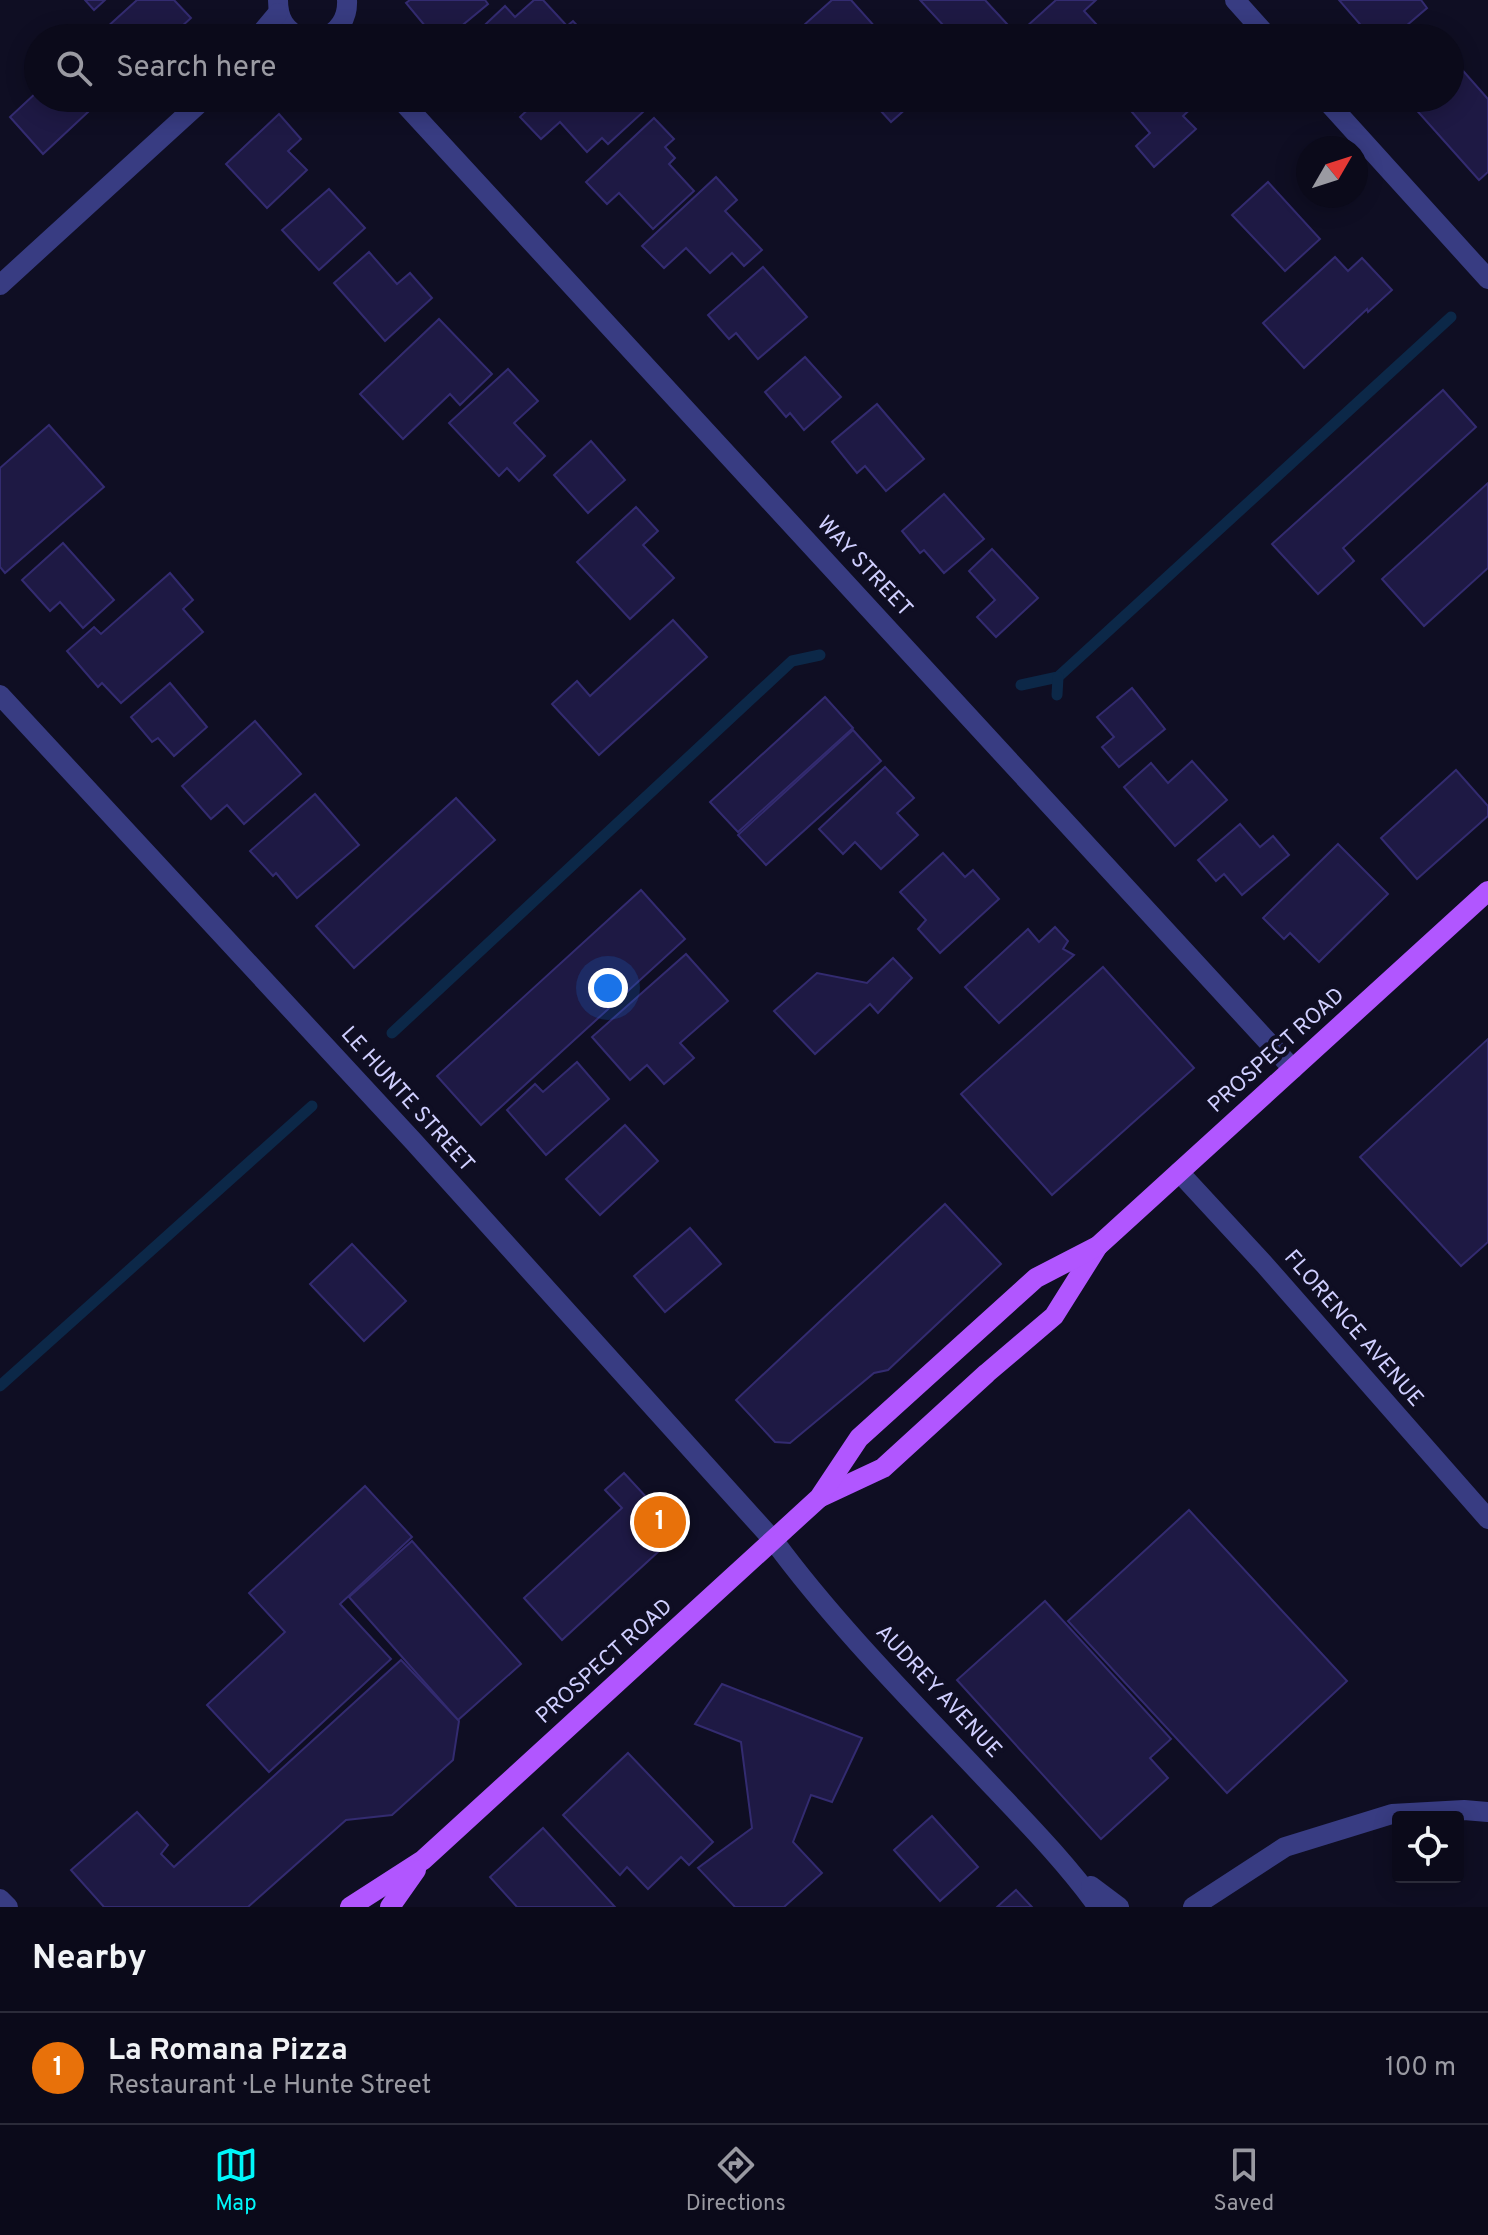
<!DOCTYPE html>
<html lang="en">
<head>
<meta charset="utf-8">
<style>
	:root { --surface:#0b0a1a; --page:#141323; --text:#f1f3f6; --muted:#9a9aa2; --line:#2b2b39; --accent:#00f7fa }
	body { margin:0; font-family:Overpass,sans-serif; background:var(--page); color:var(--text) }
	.controls { position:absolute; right:24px; bottom:24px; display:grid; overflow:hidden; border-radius:8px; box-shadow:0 4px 20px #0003 }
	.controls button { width:72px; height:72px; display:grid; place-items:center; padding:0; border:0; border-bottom:2px solid var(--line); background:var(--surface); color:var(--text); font:40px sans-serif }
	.compass { position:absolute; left:1296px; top:136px; width:72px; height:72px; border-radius:50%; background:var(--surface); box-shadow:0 4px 20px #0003; rotate:51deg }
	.you { position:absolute; left:608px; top:988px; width:28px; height:28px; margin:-20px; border:6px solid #fff; border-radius:50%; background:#1a73e8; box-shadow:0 0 0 12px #1a73e833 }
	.badge { display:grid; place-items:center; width:52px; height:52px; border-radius:50%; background:var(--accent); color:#fff; font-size:26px; font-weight:700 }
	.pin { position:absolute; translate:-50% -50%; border:4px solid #fff; box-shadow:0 2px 8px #0006 }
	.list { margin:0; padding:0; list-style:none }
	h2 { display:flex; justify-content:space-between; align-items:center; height:104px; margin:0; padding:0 32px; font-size:34px }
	h2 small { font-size:26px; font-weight:400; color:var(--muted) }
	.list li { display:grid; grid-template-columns:52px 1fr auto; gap:24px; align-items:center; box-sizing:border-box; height:112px; padding:0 32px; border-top:2px solid var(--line) }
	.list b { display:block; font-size:30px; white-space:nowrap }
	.list p { margin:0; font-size:26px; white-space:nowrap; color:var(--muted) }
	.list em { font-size:26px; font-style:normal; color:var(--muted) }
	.icon { flex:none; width:44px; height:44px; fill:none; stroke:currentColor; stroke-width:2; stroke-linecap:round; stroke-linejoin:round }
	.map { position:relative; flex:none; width:1488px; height:1907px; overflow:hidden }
	.search { position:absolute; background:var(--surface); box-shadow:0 4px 20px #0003; left:24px; right:24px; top:24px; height:88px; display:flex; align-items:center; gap:20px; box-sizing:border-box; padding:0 28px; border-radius:44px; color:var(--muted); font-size:30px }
	.sheet { height:216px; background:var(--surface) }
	nav { display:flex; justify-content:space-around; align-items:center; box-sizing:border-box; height:112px; border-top:2px solid var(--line); background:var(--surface); font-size:22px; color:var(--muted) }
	nav a { display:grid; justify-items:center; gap:4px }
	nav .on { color:var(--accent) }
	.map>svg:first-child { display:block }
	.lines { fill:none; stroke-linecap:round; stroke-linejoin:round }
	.stream { stroke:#0c2848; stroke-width:11 }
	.building { fill:#1e1944; stroke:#332b70; stroke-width:2 }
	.minor { stroke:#383c82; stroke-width:20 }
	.major { stroke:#b156ff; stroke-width:20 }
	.labels { text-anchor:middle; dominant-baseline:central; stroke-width:8; stroke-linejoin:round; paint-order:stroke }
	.street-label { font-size:22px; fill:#d0cfff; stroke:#0f0e23 }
</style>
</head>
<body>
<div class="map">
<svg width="1488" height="1907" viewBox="0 0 1488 1907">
	<rect width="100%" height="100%" fill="#0f0e23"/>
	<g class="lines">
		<g class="stream">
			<path d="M1021 685 1058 677 1451 317"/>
			<path d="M1057 695 1058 677"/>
			<path d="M392 1033 792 661 820 655"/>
			<path d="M0 1386 312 1106"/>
		</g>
	</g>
	<g class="building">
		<path d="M85 0H105L94 10Z"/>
		<path d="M137 0H174L191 18 169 38H95Z"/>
		<path d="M410 0H485L488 4 447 38H435L406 3Z"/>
		<path d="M534 0H543L567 26 573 21 589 38H471L505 6 515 17Z"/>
		<path d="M832 0H851L885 38H816L804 25Z"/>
		<path d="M920 0H985L1007 24 991 38H955Z"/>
		<path d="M1056 0H1096L1084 11 1109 38H1036L1026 27Z"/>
		<path d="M1339 0H1421L1427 8 1392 38H1372Z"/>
		<path d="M1457 64 1488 99V172L1479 180 1412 105 1419 98H1450V70Z"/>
		<path d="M38 91V98H103L43 154 10 117Z"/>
		<path d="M502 98H529L515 111Z"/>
		<path d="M540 98H604L613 108 624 98H630L643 112 608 144 602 138 587 152 560 122 541 139 520 117Z"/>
		<path d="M869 98H918L891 122Z"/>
		<path d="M1120 98H1189L1195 105 1183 116 1196 129 1154 167 1136 146 1150 133Z"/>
		<path d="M279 114 301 139 288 151 307 170 267 208 226 164Z"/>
		<path d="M654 118 674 139 665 147 675 158 669 164 694 191 653 229 619 193 607 204 586 182Z"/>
		<path d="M716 177 737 200 725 211 762 250 744 266 732 253 710 273 686 248 664 268 642 246Z"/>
		<path d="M1268 182 1320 239 1285 271 1232 215Z"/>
		<path d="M329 189 365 228 319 270 282 230Z"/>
		<path d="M369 252 397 284 410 273 432 298 385 341 334 283Z"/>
		<path d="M1335 257 1348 271 1362 258 1392 290 1368 312 1367 309 1304 368 1263 323Z"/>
		<path d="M763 267 807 317 758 359 736 333 729 339 708 315Z"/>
		<path d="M439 319 492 374 460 405 450 394 403 439 360 394Z"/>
		<path d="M805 357 841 397 804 430 790 413 786 417 765 392Z"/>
		<path d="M508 369 538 401 514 423 545 456 519 481 507 468 499 476 449 423Z"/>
		<path d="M1443 390 1476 427 1343 548 1354 561 1318 594 1272 544Z"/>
		<path d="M877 404 924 459 886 491 865 466 857 473 832 442Z"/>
		<path d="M49 425 104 487 5 573 0 567V468Z"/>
		<path d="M591 441 625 480 588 513 554 475Z"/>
		<path d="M1488 483V568L1424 626 1382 579Z"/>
		<path d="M944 494 984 539 944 573 924 550 920 553 902 531Z"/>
		<path d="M636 507 658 531 643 545 674 578 630 619 577 562Z"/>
		<path d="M63 543 114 600 83 628 60 602 50 611 22 580Z"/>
		<path d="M992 549 1038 598 996 637 977 617 995 600 969 571Z"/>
		<path d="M170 573 193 600 183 609 203 632 121 703 102 683 98 687 67 651 94 627 101 634Z"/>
		<path d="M673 620 707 657 599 755 552 704 577 681 590 696Z"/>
		<path d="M170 683 207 727 174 756 158 738 152 742 131 717Z"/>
		<path d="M1132 688 1165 729 1119 767 1102 747 1114 737 1097 717Z"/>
		<path d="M825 697 853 728 738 832 710 802Z"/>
		<path d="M255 721 301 774 244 824 227 805 211 819 182 786Z"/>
		<path d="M853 730 881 761 766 865 738 835Z"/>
		<path d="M1192 761 1227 800 1175 846 1124 787 1151 763 1168 783Z"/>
		<path d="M885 767 914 798 897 813 918 835 881 869 855 842 843 854 819 829Z"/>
		<path d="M1456 770 1488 806V816L1417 879 1381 838Z"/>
		<path d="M315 794 359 845 297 898 276 873 273 876 250 851Z"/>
		<path d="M456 798 495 840 354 968 316 926Z"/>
		<path d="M1240 824 1260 847 1273 836 1289 855 1242 895 1224 874 1216 881 1198 860Z"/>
		<path d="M1338 844 1388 894 1319 962 1290 933 1284 939 1263 918Z"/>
		<path d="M943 853 965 877 973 870 999 899 940 953 918 929 926 920 900 892Z"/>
		<path d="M641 890 685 939 481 1125 437 1076Z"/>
		<path d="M1055 927 1068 941 1063 949 1074 955 999 1023 965 987 1028 929 1039 942Z"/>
		<path d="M686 954 728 1001 680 1043 694 1058 664 1084 647 1065 630 1080 592 1037Z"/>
		<path d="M893 958 912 978 878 1013 870 1004 815 1054 774 1011 817 973 867 983Z"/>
		<path d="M1103 967 1194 1068 1052 1195 961 1094Z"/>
		<path d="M1488 1039V1242L1461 1266 1360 1157Z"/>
		<path d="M577 1062 609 1099 546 1155 507 1110 535 1084 543 1092Z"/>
		<path d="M625 1125 658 1161 600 1215 566 1179Z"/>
		<path d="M945 1204 1001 1264 888 1370 874 1373 790 1443 775 1442 736 1400Z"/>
		<path d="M690 1228 721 1264 665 1312 634 1276Z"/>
		<path d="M352 1244 406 1301 364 1341 310 1284Z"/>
		<path d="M624 1473 673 1526 670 1541 562 1640 524 1598 622 1508 605 1490Z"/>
		<path d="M365 1486 412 1537 340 1604 391 1659 269 1772 207 1705 285 1632 249 1593Z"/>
		<path d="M1189 1510 1347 1681 1227 1793 1068 1621Z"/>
		<path d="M412 1541 521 1664 458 1720 349 1597Z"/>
		<path d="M1045 1601 1171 1739 1150 1758 1168 1778 1101 1839 957 1680Z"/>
		<path d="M401 1660 459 1721 453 1760 392 1815 346 1820 248 1907H104L71 1870 137 1812 168 1845 161 1854 174 1867Z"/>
		<path d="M722 1684 862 1738 832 1802 811 1795 793 1842 822 1873 784 1907H735L698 1868 752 1828 741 1742 695 1724Z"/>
		<path d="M628 1753 713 1842 689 1865 681 1857 648 1889 627 1867 620 1875 563 1815Z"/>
		<path d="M932 1816 978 1867 940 1901 894 1850Z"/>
		<path d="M543 1828 615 1907H517L490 1877Z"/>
		<path d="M1016 1890 1032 1907H997Z"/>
	</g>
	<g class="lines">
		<g class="minor">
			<path d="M278 0C278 19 285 30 302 38"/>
			<path d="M1235 0 1269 38"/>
			<path d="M257 38 278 13"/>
			<path d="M323 38C339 31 348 18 347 0"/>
			<path d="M399 98 1293 1069"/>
			<path d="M1324 98 1488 279"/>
			<path d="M0 285 205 98"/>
			<path d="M0 695 414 1142 774 1541C839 1629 919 1708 994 1788 1030 1826 1067 1864 1098 1907"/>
			<path d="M1179 1172 1264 1264 1488 1519"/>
			<path d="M1091 1886 1119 1907"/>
			<path d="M0 1899 8 1907"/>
			<path d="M1193 1907 1285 1847 1392 1814 1464 1810 1488 1812"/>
		</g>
		<g class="major">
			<path d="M821 1497 883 1468 987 1373 1054 1316 1098 1246"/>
			<path d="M350 1907 423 1860 819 1498 859 1438 1036 1278 1098 1246 1488 891"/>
			<path d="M390 1907 416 1870"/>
		</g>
	</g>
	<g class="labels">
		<g class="street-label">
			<text transform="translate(864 567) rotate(47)">WAY STREET</text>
			<text transform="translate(1277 1051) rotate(-42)">PROSPECT ROAD</text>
			<text transform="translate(407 1100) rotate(48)">LE HUNTE STREET</text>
			<text transform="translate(1353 1329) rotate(49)">FLORENCE AVENUE</text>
			<text transform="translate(605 1662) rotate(-42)">PROSPECT ROAD</text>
			<text transform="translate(938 1692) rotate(47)">AUDREY AVENUE</text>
		</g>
	</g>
</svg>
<div class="controls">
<button><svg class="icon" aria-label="locate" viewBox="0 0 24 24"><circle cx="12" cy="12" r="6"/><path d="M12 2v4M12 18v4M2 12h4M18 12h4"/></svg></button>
</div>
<svg class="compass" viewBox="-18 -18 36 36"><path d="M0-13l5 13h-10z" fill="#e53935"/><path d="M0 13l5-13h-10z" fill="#9a9aa2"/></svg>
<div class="you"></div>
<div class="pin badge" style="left:660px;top:1522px;background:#e8710a">1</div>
<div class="search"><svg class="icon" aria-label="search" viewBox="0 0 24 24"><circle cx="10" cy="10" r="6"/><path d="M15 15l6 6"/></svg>Search here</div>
</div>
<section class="sheet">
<h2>Nearby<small></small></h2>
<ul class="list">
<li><span class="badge" style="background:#e8710a">1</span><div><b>La Romana Pizza</b><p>Restaurant · Le Hunte Street</p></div><em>100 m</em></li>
</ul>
</section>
<nav>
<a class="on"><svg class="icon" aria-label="map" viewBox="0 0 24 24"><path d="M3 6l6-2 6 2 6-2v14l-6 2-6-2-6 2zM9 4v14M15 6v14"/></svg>Map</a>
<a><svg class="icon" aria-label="directions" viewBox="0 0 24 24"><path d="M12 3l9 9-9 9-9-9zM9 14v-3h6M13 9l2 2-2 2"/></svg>Directions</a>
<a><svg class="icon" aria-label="saved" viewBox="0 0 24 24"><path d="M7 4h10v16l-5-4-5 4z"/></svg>Saved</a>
</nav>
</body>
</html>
